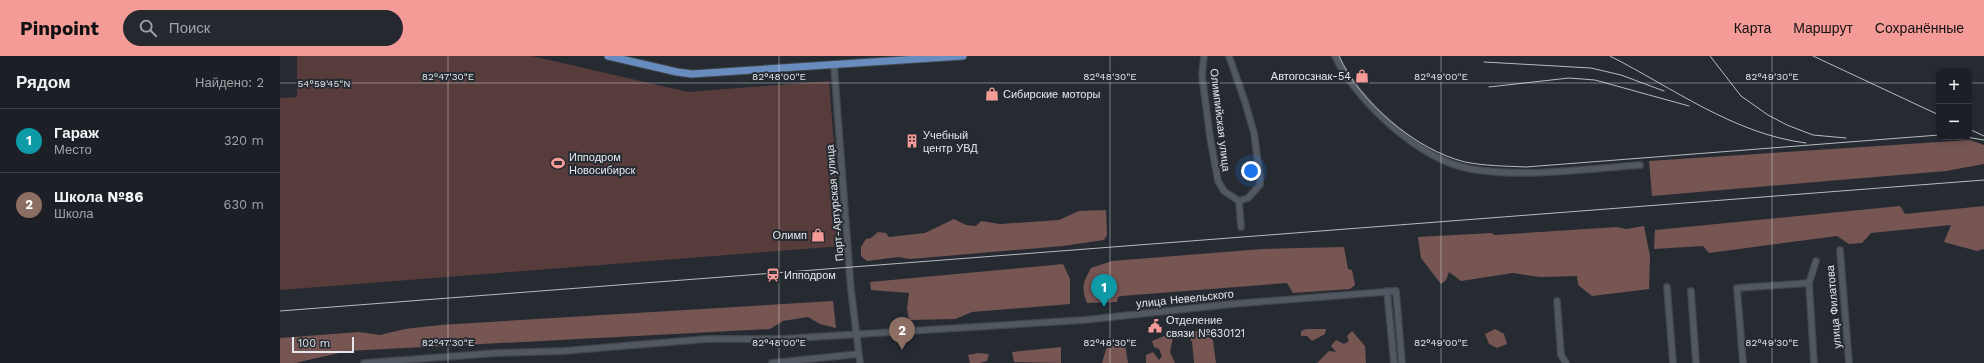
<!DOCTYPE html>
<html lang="ru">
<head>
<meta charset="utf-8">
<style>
	:root { --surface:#1c2026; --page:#25282e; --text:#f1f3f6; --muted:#a0a3a7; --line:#3a3e43; --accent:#f59b97 }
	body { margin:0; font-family:"Work Sans",sans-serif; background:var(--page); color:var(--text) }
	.controls { position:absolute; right:12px; top:12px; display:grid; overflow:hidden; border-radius:8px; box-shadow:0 2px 6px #0003 }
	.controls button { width:36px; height:36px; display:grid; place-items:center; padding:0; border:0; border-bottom:1px solid var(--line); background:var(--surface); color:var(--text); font:20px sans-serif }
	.scale { position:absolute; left:12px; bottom:10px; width:62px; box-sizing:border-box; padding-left:4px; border:2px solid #e4e8ed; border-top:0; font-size:11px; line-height:14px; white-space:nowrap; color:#e4e8ed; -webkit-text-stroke:3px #262b32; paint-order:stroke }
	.you { position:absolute; left:971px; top:115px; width:14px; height:14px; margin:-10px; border:3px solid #fff; border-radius:50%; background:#1a73e8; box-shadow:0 0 0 6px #1a73e833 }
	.badge { display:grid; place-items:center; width:26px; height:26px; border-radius:50%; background:var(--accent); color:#fff; font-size:13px; font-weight:700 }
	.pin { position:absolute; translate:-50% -33px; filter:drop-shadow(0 1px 2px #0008) }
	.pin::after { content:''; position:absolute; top:21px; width:14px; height:12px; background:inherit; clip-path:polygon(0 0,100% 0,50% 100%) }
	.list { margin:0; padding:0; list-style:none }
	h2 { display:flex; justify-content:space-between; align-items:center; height:52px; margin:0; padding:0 16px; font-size:17px }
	h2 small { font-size:13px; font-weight:400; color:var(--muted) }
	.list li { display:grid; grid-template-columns:26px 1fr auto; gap:12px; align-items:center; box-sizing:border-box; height:64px; padding:0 16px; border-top:1px solid var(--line) }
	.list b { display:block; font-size:15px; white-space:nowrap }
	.list p { margin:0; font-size:13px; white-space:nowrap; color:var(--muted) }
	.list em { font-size:13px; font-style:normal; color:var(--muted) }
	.icon { flex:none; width:22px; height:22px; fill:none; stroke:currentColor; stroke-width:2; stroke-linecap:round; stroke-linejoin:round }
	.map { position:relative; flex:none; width:1704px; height:307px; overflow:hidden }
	header { display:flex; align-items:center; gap:24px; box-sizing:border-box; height:56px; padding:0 20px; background:var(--accent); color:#111 }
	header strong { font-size:19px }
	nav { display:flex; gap:22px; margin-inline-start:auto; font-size:14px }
	.search { width:280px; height:36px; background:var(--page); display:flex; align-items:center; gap:10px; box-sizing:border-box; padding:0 14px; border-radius:22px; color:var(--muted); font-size:15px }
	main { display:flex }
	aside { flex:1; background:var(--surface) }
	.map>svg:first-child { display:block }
	.green { fill:#583c3b }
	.forest { fill:#765553 }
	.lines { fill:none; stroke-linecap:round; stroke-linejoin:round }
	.minor-casing { stroke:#42464d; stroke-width:8 }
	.major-casing { stroke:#42464d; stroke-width:9 }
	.minor { stroke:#525861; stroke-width:5.5 }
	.major { stroke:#688cbd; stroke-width:7 }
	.rail { stroke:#b7bbc1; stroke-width:1 }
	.ticks { fill:none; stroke:#e4e8ed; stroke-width:1; stroke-opacity:0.45 }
	.labels { text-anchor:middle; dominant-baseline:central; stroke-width:4; stroke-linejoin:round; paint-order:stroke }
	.poi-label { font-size:11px; fill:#e4e8ed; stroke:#262b32; text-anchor:start }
	.street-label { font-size:11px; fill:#e4e8ed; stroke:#262b32 }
	.ticks-label { font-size:10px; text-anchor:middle; fill:#e4e8ed; stroke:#262b32; stroke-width:4; stroke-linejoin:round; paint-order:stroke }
</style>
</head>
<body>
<header>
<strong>Pinpoint</strong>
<div class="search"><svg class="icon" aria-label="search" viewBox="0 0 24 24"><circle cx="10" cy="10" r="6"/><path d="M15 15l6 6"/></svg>Поиск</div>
<nav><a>Карта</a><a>Маршрут</a><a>Сохранённые</a></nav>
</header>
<main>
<aside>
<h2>Рядом<small>Найдено: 2</small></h2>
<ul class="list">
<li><span class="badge" style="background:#0f9aa8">1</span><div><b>Гараж</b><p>Место</p></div><em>320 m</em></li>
<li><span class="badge" style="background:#8d6e63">2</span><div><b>Школа №86</b><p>Школа</p></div><em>630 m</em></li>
</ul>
</aside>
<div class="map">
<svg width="1704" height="307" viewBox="0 0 1704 307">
	<rect width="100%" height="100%" fill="#262b32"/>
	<path class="green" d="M17 0H252L408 36 549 25 562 190 0 234V42L17 41Z"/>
	<g class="forest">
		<path d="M1690 84 1704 89V108L1666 115 1372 140 1369 105Z"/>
		<path d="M1620 150 1625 158 1704 150V193L1697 195 1664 186 1671 169 1591 177 1582 187 1569 188 1557 180 1429 197 1423 190 1374 193 1375 174Z"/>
		<path d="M826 154 827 179 824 184 783 190 630 203 618 201 587 205 581 200V191L586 183 591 182 598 176 606 177 609 181 645 177 674 163 686 169 696 170 701 165 720 168 779 164 799 155Z"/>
		<path d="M1364 170 1370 200 1369 233 1312 240 1298 229 1297 220 1260 221 1233 217 1181 225 1169 216 1166 224 1161 228 1141 202 1138 181 1212 177 1214 179 1337 171 1346 173Z"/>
		<path d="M1064 191 1068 213 1072 214 1075 229 1070 233 1013 237 1007 227 841 240 838 241 837 246 807 247C801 232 803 227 811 212L832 205 982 193Z"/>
		<path d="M783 208 790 223V248L692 256 675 263 629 264 627 253 629 237 591 234 590 226Z"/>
		<path d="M553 245 556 272 540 268 528 261 503 265 490 273 68 295 15 307H0V282L79 276 100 279 125 273 160 269Z"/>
		<path d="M1026 273H1046L1045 278 1032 285 1027 280H1021V275Z"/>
		<path d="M1215 273 1224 278 1227 288 1217 292 1209 288 1205 278Z"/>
		<path d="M915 274 933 284 936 307H914L912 286 908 281Z"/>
		<path d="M1072 275 1085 290 1086 307H1037L1049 295 1056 296 1051 290 1056 284 1064 288 1069 285 1067 280Z"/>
		<path d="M894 276 890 296 895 307H866V299L873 296 879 304 882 300 879 293 874 291 872 285Z"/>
		<path d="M840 287 845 288 848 307H822L827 290Z"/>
		<path d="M781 291V307L734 306 732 296Z"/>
		<path d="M698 297 709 298 707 305 700 307H690L688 299Z"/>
	</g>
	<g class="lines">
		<g class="minor-casing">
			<g id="minor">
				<path d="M924 0 922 19 930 81 938 125 944 135 959 145"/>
				<path d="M949 0 965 46 974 77 980 122V129L968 142 959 145 961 171"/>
				<path d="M1055 0C1077 46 1140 104 1191 113 1245 122 1306 113 1360 109"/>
				<path d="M554 10 571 234 580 307"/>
				<path d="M1560 194 1569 307"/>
				<path d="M1387 231 1393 307"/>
				<path d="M1107 235 1114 307"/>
				<path d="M1411 235 1416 307"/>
				<path d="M1277 245 1281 299 1286 307"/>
				<path d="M84 307 217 297 283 295 427 283H501L804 264 952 248 1116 235 1122 307"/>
				<path d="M492 307 578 298"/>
				<path d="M1463 307 1457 232 1529 227"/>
				<path d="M1534 307 1529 227 1536 205"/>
			</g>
		</g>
		<g class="major-casing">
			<path id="major" d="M328 0 397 16 412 18 683 0"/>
		</g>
		<use href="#minor" class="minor"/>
		<use href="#major" class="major"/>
		<g class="rail">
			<path d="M1059 0C1079 46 1136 94 1185 106 1205 110 1226 110 1246 111L1659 79"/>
			<path d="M1330 0C1393 32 1454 78 1526 87"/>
			<path d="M1430 0 1461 40 1488 59 1507 69 1533 79 1566 82"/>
			<path d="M1533 0 1659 59"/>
			<path d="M1204 6 1311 12 1341 19 1384 35"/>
			<path d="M1209 31 1289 22 1315 24 1409 50"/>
			<path d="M1689 73 1704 80"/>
			<path d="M1686 81 1704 84"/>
			<path d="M0 255 1704 124"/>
		</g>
	</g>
	<path class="ticks" d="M168 0V307M499 0V307M830 0V307M1161 0V307M1492 0V307M0 27H1659M1689 27H1704"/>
	<defs>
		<g id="shop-bare" transform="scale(1.08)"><path d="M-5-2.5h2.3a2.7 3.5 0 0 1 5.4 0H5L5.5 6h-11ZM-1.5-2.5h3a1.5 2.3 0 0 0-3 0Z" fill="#f59b97" stroke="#262b32" stroke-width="2.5" paint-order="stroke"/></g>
		<g id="building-bare" transform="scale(1.08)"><path d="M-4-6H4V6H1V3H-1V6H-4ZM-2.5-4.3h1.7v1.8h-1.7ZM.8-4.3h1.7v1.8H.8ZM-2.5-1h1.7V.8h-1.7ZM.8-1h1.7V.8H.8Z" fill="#f59b97" stroke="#262b32" stroke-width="2.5" paint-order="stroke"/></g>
		<g id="stadium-bare" transform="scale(1.08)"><path d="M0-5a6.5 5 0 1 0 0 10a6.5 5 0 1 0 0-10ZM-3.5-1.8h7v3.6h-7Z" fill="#f59b97" stroke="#262b32" stroke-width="2.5" paint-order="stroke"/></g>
		<g id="station-bare" transform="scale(1.08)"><path d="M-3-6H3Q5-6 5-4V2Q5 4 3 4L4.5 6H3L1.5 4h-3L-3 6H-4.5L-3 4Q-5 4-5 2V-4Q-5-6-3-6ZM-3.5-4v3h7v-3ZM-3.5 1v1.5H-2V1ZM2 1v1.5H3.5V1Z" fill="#f59b97" stroke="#262b32" stroke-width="2.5" paint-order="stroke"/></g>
		<g id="civic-bare" transform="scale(1.08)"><path d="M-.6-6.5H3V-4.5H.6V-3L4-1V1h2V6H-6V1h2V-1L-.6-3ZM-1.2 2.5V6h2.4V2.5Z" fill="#f59b97" stroke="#262b32" stroke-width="2.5" paint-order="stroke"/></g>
	</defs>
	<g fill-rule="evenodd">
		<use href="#shop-bare" x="1082" y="20"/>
		<use href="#shop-bare" x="712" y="38"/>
		<use href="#building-bare" x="632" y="85"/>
		<use href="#stadium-bare" x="278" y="107"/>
		<use href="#shop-bare" x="538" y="179"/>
		<use href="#station-bare" x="493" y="219"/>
		<use href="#civic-bare" x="875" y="270"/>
	</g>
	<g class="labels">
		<g class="poi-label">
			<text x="1071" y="20" text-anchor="end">Автогосзнак-54</text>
			<text x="723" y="38">Сибирские моторы</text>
			<text x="643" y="79">Учебный<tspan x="643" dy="13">центр УВД</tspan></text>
			<text x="289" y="101">Ипподром<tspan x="289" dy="13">Новосибирск</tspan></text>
			<text x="527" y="179" text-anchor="end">Олимп</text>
			<text x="504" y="219">Ипподром</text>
			<text x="886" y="264">Отделение<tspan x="886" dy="13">связи №630121</tspan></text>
		</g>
		<g class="street-label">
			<text transform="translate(940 64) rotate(83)">Олимпийская улица</text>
			<text transform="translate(555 147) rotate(-95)">Порт-Артурская улица</text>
			<text transform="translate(905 243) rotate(-6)">улица Невельского</text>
			<text transform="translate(1554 251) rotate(-95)">улица Филатова</text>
		</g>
	</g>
	<g class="ticks-label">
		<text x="168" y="24">82°47'30"E</text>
		<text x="499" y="24">82°48'00"E</text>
		<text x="830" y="24">82°48'30"E</text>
		<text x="1161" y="24">82°49'00"E</text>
		<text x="1492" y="24">82°49'30"E</text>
		<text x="44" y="31">54°59'45"N</text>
		<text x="168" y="290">82°47'30"E</text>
		<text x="499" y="290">82°48'00"E</text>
		<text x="830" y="290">82°48'30"E</text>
		<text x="1161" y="290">82°49'00"E</text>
		<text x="1492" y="290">82°49'30"E</text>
	</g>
</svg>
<div class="controls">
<button>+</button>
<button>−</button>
</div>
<div class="scale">100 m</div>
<div class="you"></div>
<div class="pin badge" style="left:824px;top:251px;background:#0f9aa8">1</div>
<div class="pin badge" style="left:622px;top:294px;background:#8d6e63">2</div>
</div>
</main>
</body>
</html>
